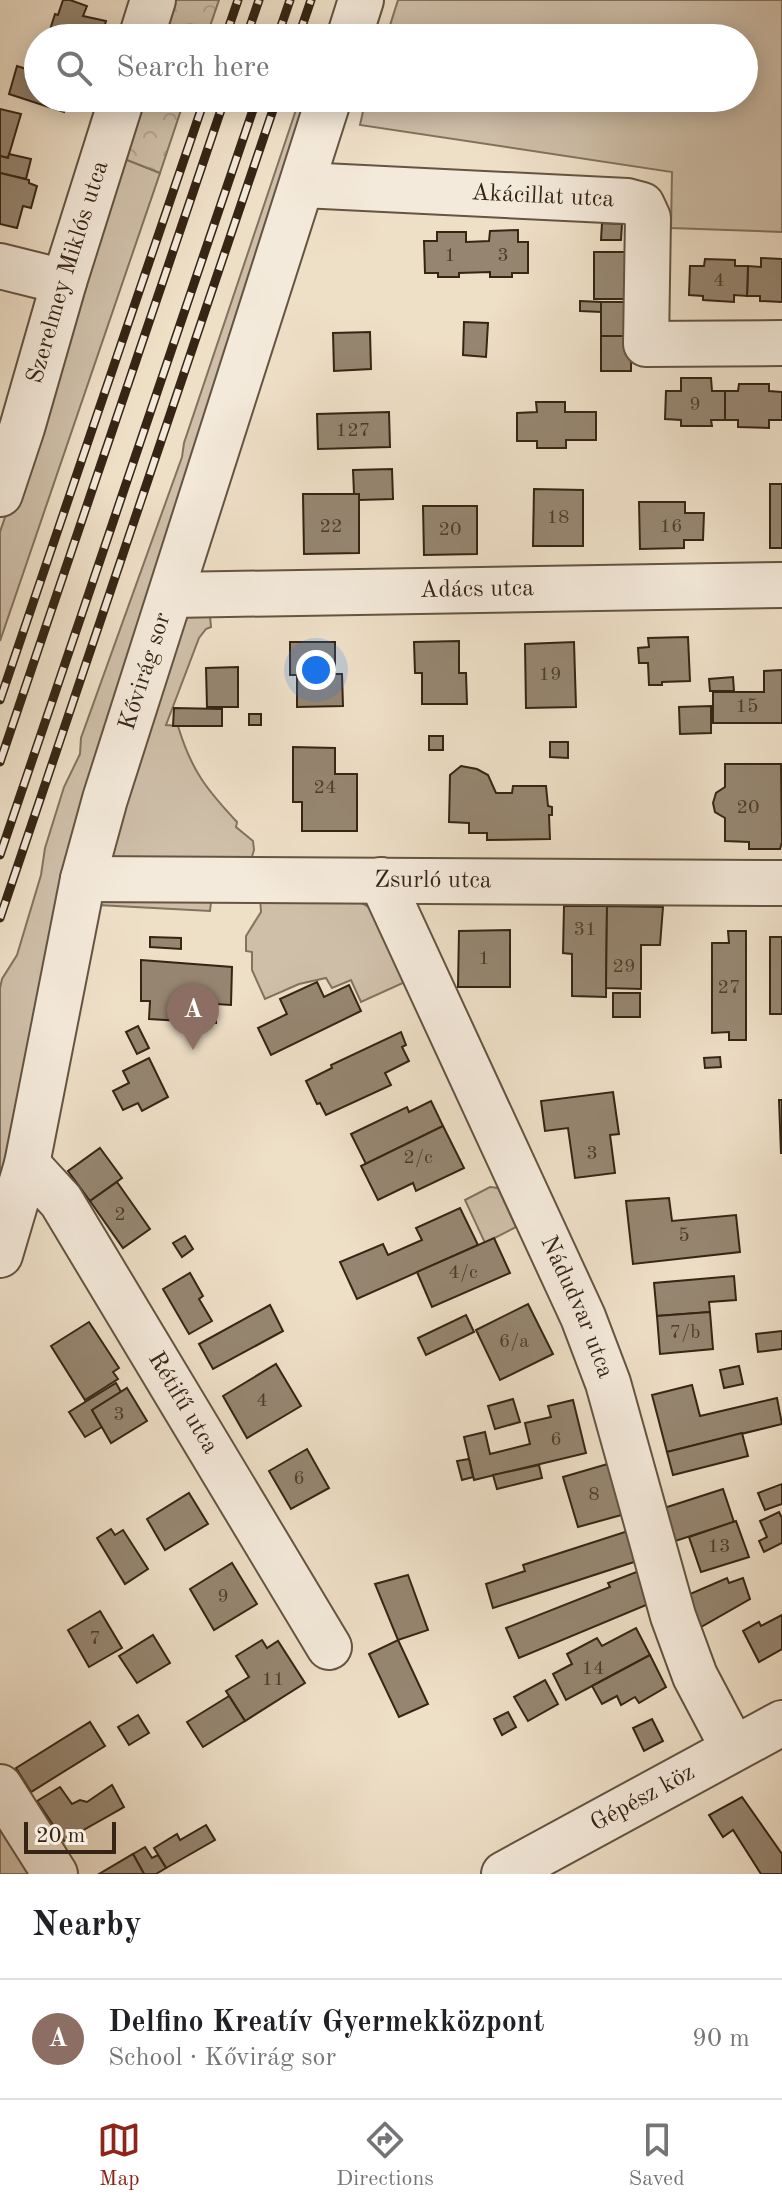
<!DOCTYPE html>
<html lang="en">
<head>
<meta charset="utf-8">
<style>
	:root { --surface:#fff; --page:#f2f2f2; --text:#202124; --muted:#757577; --line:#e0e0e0; --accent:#8f2418 }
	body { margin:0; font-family:"Old Standard TT",serif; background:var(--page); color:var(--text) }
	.scale { position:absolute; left:24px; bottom:20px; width:92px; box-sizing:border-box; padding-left:8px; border:4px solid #362514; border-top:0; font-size:22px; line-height:28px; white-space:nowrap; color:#362514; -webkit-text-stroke:6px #f4eadb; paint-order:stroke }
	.you { position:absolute; left:316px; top:670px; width:28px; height:28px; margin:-20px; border:6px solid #fff; border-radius:50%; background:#1a73e8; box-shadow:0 0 0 12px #1a73e833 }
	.badge { display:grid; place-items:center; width:52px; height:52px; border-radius:50%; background:var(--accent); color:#fff; font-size:26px; font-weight:700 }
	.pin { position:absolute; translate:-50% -66px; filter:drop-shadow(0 2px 4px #0008) }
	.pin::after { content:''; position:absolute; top:42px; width:28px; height:24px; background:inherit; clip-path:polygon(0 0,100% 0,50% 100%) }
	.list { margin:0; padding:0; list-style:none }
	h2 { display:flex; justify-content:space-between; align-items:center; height:104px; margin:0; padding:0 32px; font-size:34px }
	h2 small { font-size:26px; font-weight:400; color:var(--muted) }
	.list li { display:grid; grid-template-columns:52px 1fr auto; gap:24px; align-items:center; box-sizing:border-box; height:120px; padding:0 32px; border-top:2px solid var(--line) }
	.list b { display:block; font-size:30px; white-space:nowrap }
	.list p { margin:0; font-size:26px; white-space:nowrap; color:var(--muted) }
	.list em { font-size:26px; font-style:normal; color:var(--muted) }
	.icon { flex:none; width:44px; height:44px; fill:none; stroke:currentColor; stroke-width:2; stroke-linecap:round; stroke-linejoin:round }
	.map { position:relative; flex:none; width:782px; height:1874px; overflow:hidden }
	.search { position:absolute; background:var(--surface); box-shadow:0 4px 20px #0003; left:24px; right:24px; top:24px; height:88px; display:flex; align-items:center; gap:20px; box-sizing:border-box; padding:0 28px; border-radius:44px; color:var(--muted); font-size:30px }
	.sheet { height:224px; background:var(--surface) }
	nav { display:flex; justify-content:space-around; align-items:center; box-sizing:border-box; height:112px; border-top:2px solid var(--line); background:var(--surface); font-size:22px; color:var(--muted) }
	nav a { display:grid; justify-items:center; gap:4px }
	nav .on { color:var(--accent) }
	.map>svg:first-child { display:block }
	.green { fill:#cfbfa9; stroke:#82725e; stroke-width:2 }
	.park { fill:url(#park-crowns); stroke:#82725e; stroke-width:2 }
	.building { fill:#968671; stroke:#362514; stroke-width:2 }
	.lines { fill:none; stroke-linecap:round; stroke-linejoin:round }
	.minor-casing { stroke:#645441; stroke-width:48 }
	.minor { stroke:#f4eadb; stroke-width:44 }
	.rail-casing { stroke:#362514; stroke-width:9 }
	.rail { stroke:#f4eadb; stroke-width:6; stroke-dasharray:18; stroke-linecap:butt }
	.labels { text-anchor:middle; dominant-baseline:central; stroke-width:6; stroke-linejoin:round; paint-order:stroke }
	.number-label { font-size:20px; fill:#4e3d2b }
	.street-label { font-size:24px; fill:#362514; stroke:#f4eadb }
</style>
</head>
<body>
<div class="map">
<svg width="782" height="1874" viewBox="0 0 782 1874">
	<defs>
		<pattern id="park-crowns" width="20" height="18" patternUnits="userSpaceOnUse" patternTransform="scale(2)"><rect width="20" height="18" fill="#cfbfa9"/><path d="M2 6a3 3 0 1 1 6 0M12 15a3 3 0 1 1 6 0" fill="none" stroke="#b2a491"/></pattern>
	</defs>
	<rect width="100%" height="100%" fill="#eedfc7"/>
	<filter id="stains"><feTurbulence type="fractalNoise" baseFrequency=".0025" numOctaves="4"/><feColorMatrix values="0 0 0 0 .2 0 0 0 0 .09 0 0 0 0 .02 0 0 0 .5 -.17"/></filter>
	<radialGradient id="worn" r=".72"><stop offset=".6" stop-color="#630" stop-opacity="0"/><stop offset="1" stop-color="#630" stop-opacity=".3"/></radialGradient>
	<g class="green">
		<path d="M398 0H782V232L671 228 672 172 360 125 366 98H744V38H386Z"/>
		<path d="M300 98H318L0 1211V988L2 979 17 955 41 875 45 848 64 787 80 754 81 738 182 457 184 443Z"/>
		<path d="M117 156 160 173 0 641V532L34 431Z"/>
		<path d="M209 605 211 627 206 629 199 638 166 725 178 726C191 770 207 790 237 822L236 827 253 841 254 850 250 863 110 861 173 628 188 613Z"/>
		<path d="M212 893 210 911 98 905 101 900Z"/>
		<path d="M260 897 356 900 369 907 405 982 361 1002 351 980 332 988 326 978 299 984 265 999 252 970V952L246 951V936L261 912Z"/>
		<path d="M490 1187 498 1188 516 1227 485 1243 465 1200Z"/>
		<path d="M0 1808 40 1874H0Z"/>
	</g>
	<g class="park">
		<path d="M166 0H219L206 38H154Z"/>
		<path d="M135 98H185L160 173 117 156Z"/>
	</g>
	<g class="building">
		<path d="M63 0H70L87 6 83 16 106 21 101 38H51L48 36 55 14 58 15Z"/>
		<path d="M17 66 38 73V98H82L79 110 66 105 64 112 9 94Z"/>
		<path d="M0 109 21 114 8 158 0 156Z"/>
		<path d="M9 154 31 159 26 179 0 173V156L8 158Z"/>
		<path d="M0 173 29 180V183L37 186 31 208 23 206 17 228 0 224Z"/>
		<path d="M602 223 622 224 621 240H601Z"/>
		<path d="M518 230V242H528V273H512V277H490V272L459 273V277H438V273H425L424 241H437V232H466V242L489 241 490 231Z"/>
		<rect x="594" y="252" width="31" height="47"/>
		<path d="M761 258 782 259V302L760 301V296H747L748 266 761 267Z"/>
		<path d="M705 259 735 260V266H748L747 296 734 295V302L703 300V296L689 295 690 266H704Z"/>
		<path d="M580 301 601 302V312L580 311Z"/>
		<rect x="601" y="302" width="30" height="34"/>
		<path d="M464 322 488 323 486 357 463 355Z"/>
		<path d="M370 332 371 369 334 371 333 333Z"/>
		<rect x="601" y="336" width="30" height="35"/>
		<path d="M681 378H711L712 391H725V420H711L712 426H681V420L665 419 666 391H681Z"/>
		<path d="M739 384H769V391L782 392V420H769V428L738 427V420H725V391H738Z"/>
		<path d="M536 402H565V412H596V440H566V448H537V441H517V413L537 412Z"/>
		<path d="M389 412 390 447 318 449 317 414Z"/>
		<path d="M392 469 393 499 359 500V494H354L353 470Z"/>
		<rect x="770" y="484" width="12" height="64"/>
		<path d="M534 489 583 490V546H533Z"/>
		<path d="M303 494H359V553L304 554Z"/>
		<path d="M639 502H685V513H704L703 540H684V548L640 549Z"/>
		<path d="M423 506H477V554L424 555Z"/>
		<path d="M688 637 690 681 662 682V685H649L648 663H639L638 648 649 647 648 638Z"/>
		<path d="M459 641V673H466L467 704H422V673H415L414 642Z"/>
		<path d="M290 642H335V674H342L343 706 297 707V675H290Z"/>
		<path d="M574 642 576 707 526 708 525 644Z"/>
		<path d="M238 667V707H207L206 668Z"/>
		<path d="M782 670V723H713V692H764V671Z"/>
		<path d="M733 677 734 691H710L709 679Z"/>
		<path d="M711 706V733L680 734 679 707Z"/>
		<path d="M174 708 222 709V726H173Z"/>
		<rect x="249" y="714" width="12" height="11"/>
		<rect x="429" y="736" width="14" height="14"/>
		<path d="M550 742H568V758L550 757Z"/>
		<path d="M293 747 335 748V774H357V831H302V802H293Z"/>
		<path d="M725 764H781L782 842 780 849H749V842L725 841V818L715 812 713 803 716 793 725 787Z"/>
		<path d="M461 766 477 769 488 775 496 793H512L513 786H546L548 806 552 807V815H549L550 839 487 840V833H469V823L449 822 450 775Z"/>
		<path d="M564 906H607L606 997 572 996V954L563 953Z"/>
		<path d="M607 906 663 907 660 945H641V989L606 988Z"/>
		<path d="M510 930V987H458L459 931Z"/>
		<path d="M728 931H746V1040H729V1032L712 1033V943H729Z"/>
		<path d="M150 937 181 938V949L150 947Z"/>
		<rect x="770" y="937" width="12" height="77"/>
		<path d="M141 960 232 967 231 1005 216 1004V1023L149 1019 150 1001H141Z"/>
		<path d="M317 982 324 997 349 985 361 1011 271 1055 258 1028 287 1014 280 999Z"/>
		<rect x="613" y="993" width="27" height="24"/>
		<path d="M138 1026 149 1048 137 1054 126 1032Z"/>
		<path d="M401 1032 406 1045 402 1047 409 1061 385 1073 391 1085 326 1115 320 1103 317 1104 306 1081 332 1068 331 1065Z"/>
		<path d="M720 1057 721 1067 705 1068 704 1058Z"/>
		<path d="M149 1058 168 1097 142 1111 138 1103 123 1110 113 1091 129 1083 123 1071Z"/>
		<path d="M613 1092 619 1134 610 1135 615 1173 575 1178 568 1128 545 1131 541 1101Z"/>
		<path d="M779 1100H782V1153H781Z"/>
		<path d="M431 1101 443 1126 366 1164 351 1134 407 1107 409 1112Z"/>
		<path d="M443 1126 464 1168 416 1191 413 1183 378 1200 361 1166Z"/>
		<path d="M100 1148 122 1178 90 1201 68 1171Z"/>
		<path d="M117 1182 150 1229 123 1248 90 1201Z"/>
		<path d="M669 1198 672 1221 736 1215 740 1252 633 1264 626 1201Z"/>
		<path d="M460 1208 478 1245 357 1299 340 1262 383 1244 388 1255 422 1240 416 1228Z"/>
		<path d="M185 1236 193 1249 182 1257 173 1243Z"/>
		<path d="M494 1238 510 1273 432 1307 417 1272Z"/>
		<path d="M190 1273 203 1296 199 1299 212 1321 189 1334 163 1289Z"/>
		<path d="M734 1276 736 1300 709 1302 710 1312 657 1316 654 1283Z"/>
		<path d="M528 1304 553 1354 500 1380 476 1330Z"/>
		<path d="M270 1305 283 1331 213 1369 199 1344Z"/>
		<path d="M710 1312 713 1349 660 1354 657 1316Z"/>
		<path d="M466 1315 474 1332 426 1355 418 1338Z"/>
		<path d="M89 1322 119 1368 113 1372 118 1379 85 1400 51 1346Z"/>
		<path d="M782 1331V1349L758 1352 756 1334Z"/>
		<path d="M276 1364 301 1406 247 1438 223 1396Z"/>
		<path d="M739 1366 743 1384 724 1388 720 1370Z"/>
		<path d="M116 1383 121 1392 92 1410 102 1427 85 1437 69 1412Z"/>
		<path d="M692 1385 700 1416 777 1398 782 1424 667 1452 652 1395Z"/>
		<path d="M127 1388 147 1421 111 1443 92 1410Z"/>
		<path d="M513 1399 520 1422 495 1429 488 1406Z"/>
		<path d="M573 1400 586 1453 474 1480 464 1437 485 1432 490 1454 530 1444 525 1423 551 1417 548 1406Z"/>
		<path d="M742 1433 748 1456 673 1475 667 1452Z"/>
		<path d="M307 1449 329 1488 291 1509 269 1471Z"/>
		<path d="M469 1459 473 1477 462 1480 457 1461Z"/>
		<path d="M611 1463 625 1514 578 1527 563 1477Z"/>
		<path d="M539 1465 542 1478 497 1489 493 1475Z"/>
		<path d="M782 1484V1504L765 1510 758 1493Z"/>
		<path d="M723 1489 734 1522 669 1543 658 1510Z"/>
		<path d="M189 1493 208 1524 165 1550 147 1519Z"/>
		<path d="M779 1512 782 1518V1543L764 1552 759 1541 767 1537 760 1521Z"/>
		<path d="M736 1521 749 1557 701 1572 689 1537Z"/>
		<path d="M111 1529 115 1535 123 1530 148 1569 125 1584 97 1538Z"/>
		<path d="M628 1531 637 1561 493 1608 486 1584 525 1571 523 1565Z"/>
		<path d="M232 1563 257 1604 214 1630 190 1589Z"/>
		<path d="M639 1571 651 1603 519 1658 506 1628 610 1587 608 1583Z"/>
		<path d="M408 1575 428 1630 398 1640 375 1584Z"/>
		<path d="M727 1578 729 1583 743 1578 750 1599 694 1631 683 1597Z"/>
		<path d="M100 1611 122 1648 89 1667 68 1630Z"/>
		<path d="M782 1615V1649L759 1662 743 1631 759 1622 761 1626Z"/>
		<path d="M636 1628 650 1655 566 1700 553 1674 572 1664 567 1654 597 1638 602 1646Z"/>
		<path d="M153 1635 170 1663 137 1683 119 1656Z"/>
		<path d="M262 1640 267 1648 278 1641 305 1683 245 1721 226 1691 249 1677 236 1656Z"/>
		<path d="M398 1640 428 1704 399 1717 369 1654Z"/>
		<path d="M650 1655 666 1687 639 1703 635 1697 621 1705 617 1696 602 1704 592 1686Z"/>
		<path d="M545 1680 558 1704 528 1721 514 1697Z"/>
		<path d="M229 1696 245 1721 203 1747 187 1722Z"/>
		<path d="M508 1712 516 1727 502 1735 494 1719Z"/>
		<path d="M138 1715 149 1733 129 1745 118 1727Z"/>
		<path d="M652 1719 663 1741 644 1751 633 1728Z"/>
		<path d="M90 1722 105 1746 31 1792 16 1768Z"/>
		<path d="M112 1785 124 1807 64 1841 37 1801 60 1787 72 1804 80 1800 87 1802Z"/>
		<path d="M742 1797 782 1854V1874H761L733 1830 723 1837 709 1815Z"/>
		<path d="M206 1825 215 1840 166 1868 154 1848 177 1834 180 1840Z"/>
		<path d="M145 1847 152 1858 158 1855 166 1868 156 1874H144L133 1854Z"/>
		<path d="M133 1854 144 1874H99Z"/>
	</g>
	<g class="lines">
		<g class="minor-casing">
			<g id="minor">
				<path d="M141 38 153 0"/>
				<path d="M349 38 361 0"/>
				<path id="s1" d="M303 185 627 201 642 205 648 218 646 344 782 343"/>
				<path d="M0 266 64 282"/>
				<path id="s2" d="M0 494 22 428 64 282 122 98"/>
				<path id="s3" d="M171 595 782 585"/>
				<path id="s4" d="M83 879 782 883"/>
				<path id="s5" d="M381 880 583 1317 608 1383 673 1616 695 1676 733 1748"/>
				<path id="s6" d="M27 1164 61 1201 329 1647"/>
				<path id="s7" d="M0 1255 27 1164 83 879 105 799 329 98"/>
				<path d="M0 1787 55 1874"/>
				<path id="s8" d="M504 1874 782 1723"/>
			</g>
		</g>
		<use href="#minor" class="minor"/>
		<g class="rail-casing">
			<g id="rail">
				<path d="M225 38 238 0"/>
				<path d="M246 38 259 0"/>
				<path d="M277 38 290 0"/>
				<path d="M298 38 311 0"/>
				<path d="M0 700 205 98"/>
				<path d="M0 762 225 98"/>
				<path d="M0 855 257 98"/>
				<path d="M0 918 277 98"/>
			</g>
		</g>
		<use href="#rail" class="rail"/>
	</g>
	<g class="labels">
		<g class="number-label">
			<text x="450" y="256">1</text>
			<text x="503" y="256">3</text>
			<text x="719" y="281">4</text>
			<text x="695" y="405">9</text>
			<text x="353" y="431">127</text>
			<text x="558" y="518">18</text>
			<text x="331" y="527">22</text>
			<text x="671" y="527">16</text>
			<text x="450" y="530">20</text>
			<text x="550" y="675">19</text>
			<text x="747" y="707">15</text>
			<text x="325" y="788">24</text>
			<text x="748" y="808">20</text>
			<text x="585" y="930">31</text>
			<text x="484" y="959">1</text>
			<text x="624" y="967">29</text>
			<text x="729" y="988">27</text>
			<text x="592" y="1154">3</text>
			<text x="418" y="1158">2/c</text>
			<text x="120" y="1215">2</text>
			<text x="684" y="1236">5</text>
			<text x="463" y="1273">4/c</text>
			<text x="685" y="1333">7/b</text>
			<text x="514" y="1342">6/a</text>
			<text x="262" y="1401">4</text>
			<text x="119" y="1415">3</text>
			<text x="556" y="1440">6</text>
			<text x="299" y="1479">6</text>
			<text x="594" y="1495">8</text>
			<text x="719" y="1547">13</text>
			<text x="223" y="1597">9</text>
			<text x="95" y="1639">7</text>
			<text x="593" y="1669">14</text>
			<text x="273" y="1680">11</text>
		</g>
		<g class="street-label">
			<text stroke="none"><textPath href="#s1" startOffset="240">Akácillat utca</textPath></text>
			<text stroke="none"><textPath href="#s2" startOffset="232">Szerelmey Miklós utca</textPath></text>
			<text stroke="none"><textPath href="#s3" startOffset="306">Adács utca</textPath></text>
			<text stroke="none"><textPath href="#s7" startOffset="602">Kővirág sor</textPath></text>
			<text stroke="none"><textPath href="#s4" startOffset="350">Zsurló utca</textPath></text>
			<text stroke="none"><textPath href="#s5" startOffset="470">Nádudvar utca</textPath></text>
			<text stroke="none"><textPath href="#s6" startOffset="286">Rétifű utca</textPath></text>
			<text stroke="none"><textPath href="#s8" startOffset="158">Gépész köz</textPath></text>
		</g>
	</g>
	<rect width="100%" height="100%" filter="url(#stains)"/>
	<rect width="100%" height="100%" fill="url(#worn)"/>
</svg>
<div class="scale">20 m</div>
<div class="you"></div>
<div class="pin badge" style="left:193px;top:1050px;background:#8d6e63">A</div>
<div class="search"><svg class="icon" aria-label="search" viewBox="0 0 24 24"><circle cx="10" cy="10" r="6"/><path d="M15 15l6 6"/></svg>Search here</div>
</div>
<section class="sheet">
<h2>Nearby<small></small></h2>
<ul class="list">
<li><span class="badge" style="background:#8d6e63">A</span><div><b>Delfino Kreatív Gyermekközpont</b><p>School · Kővirág sor</p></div><em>90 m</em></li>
</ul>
</section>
<nav>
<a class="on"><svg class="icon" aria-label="map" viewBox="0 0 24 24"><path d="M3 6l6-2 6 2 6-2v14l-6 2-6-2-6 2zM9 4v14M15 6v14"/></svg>Map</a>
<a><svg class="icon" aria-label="directions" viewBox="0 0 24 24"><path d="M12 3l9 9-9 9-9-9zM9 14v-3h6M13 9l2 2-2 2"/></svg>Directions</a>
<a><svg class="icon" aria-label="saved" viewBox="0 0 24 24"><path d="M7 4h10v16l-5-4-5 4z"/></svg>Saved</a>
</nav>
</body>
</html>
